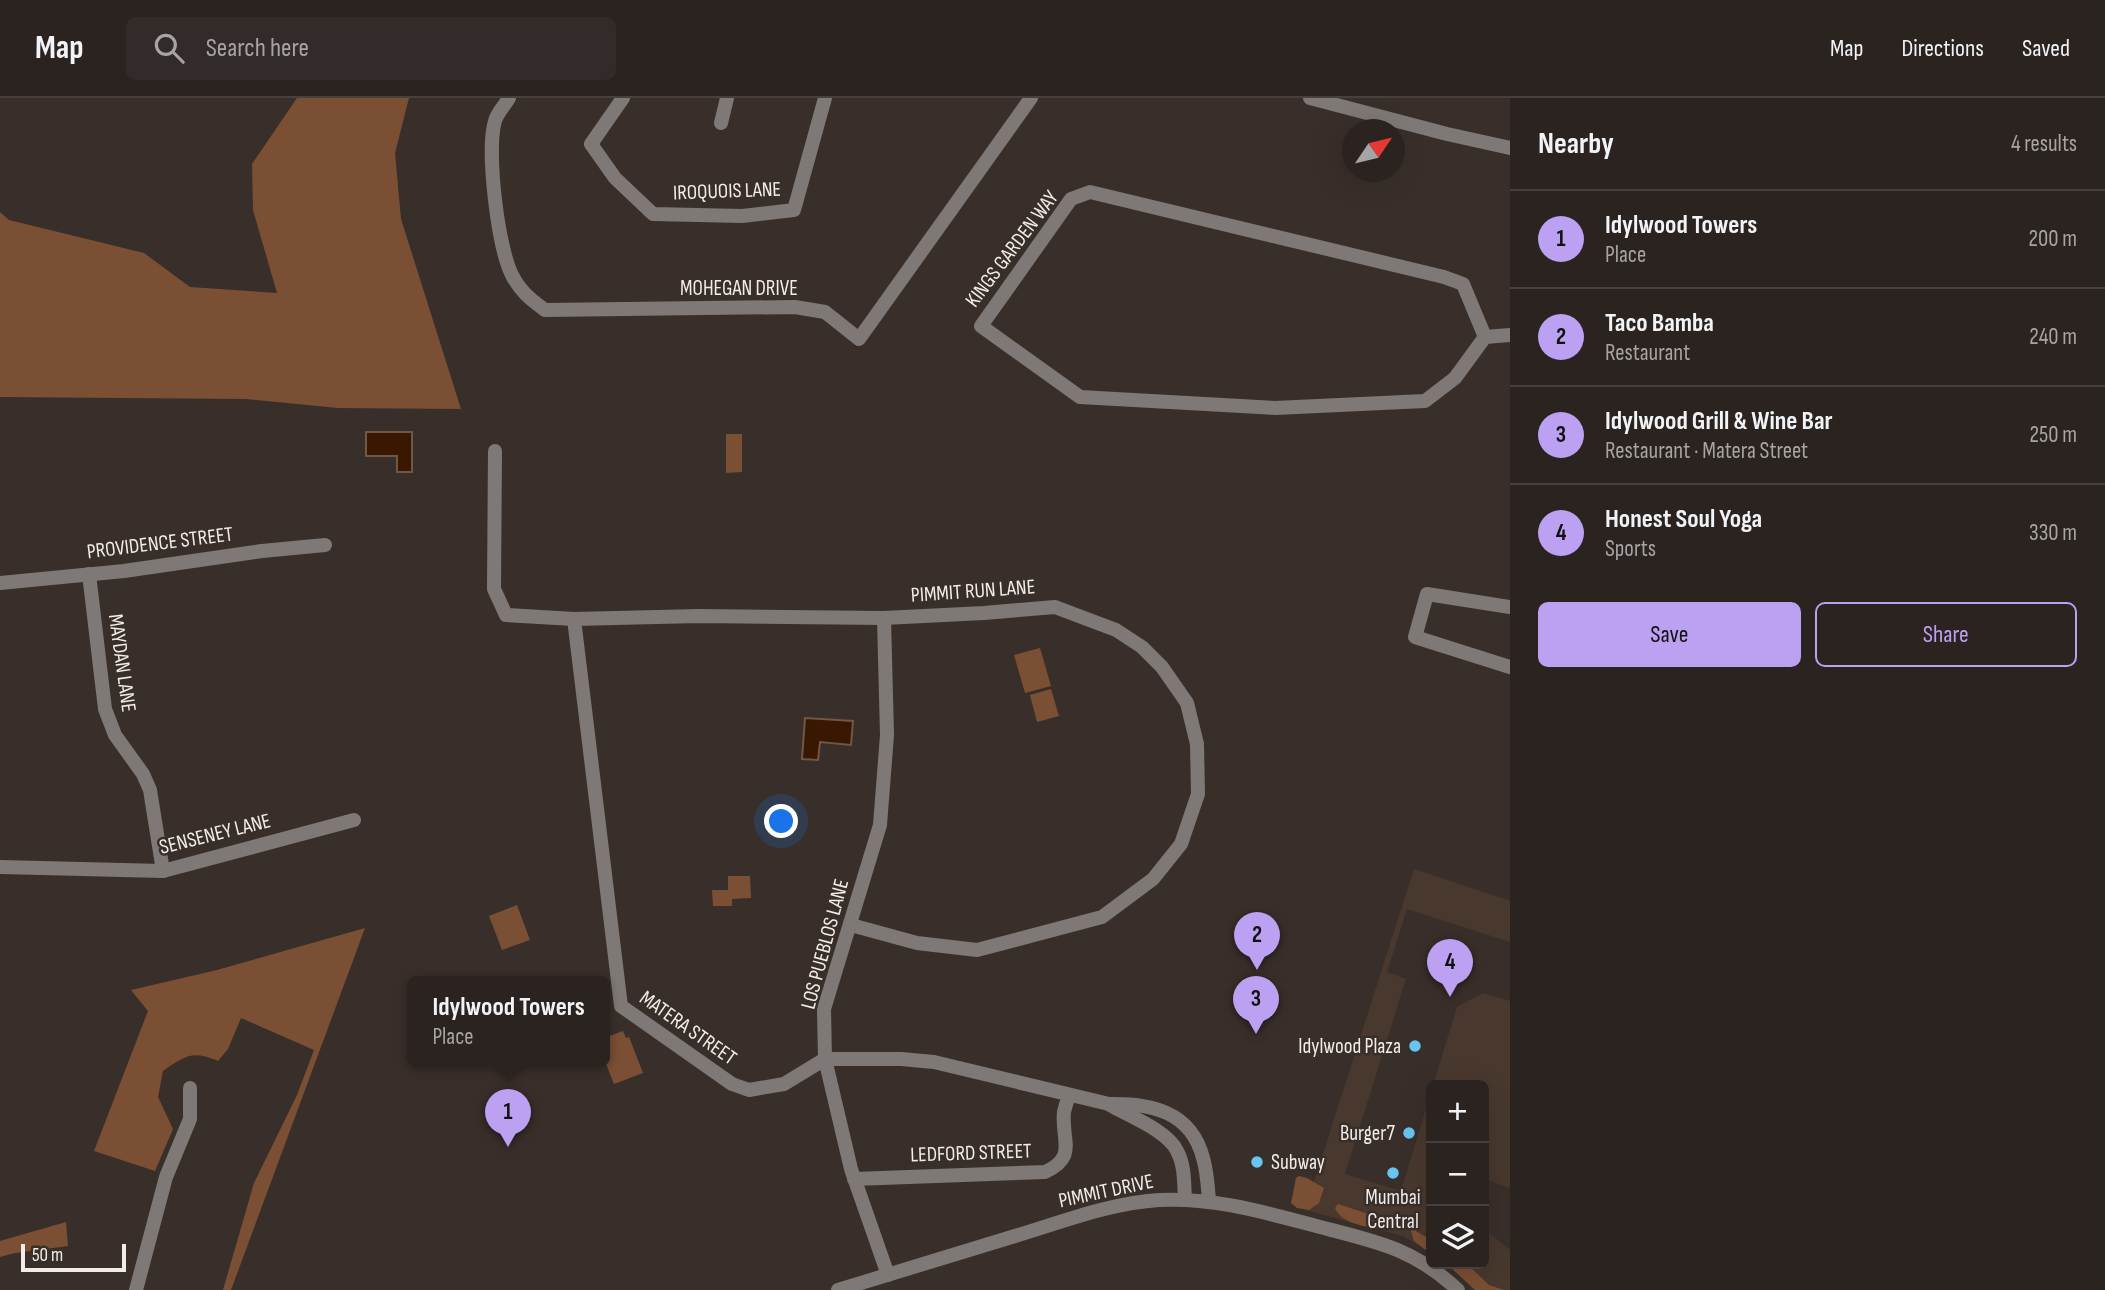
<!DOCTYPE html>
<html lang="en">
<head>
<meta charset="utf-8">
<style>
	:root { --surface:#2b2320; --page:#332b29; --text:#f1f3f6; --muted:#a6a4a5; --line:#47403e; --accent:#bca0f2 }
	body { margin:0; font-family:"Sofia Sans Condensed",sans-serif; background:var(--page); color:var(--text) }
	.controls { position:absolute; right:21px; bottom:21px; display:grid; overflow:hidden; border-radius:10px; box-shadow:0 7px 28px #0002 }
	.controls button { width:63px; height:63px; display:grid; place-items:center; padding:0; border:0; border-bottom:2px solid var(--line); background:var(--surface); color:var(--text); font:35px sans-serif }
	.compass { position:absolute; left:1342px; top:21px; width:63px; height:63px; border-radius:50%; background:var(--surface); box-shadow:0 7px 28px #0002; rotate:55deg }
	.scale { position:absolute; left:21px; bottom:18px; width:105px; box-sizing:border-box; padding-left:7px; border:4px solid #f2ece8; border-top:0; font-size:19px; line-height:24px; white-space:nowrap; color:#f2ece8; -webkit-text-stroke:5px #392f2a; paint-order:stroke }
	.you { position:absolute; left:782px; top:724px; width:24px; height:24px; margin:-18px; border:5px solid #fff; border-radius:50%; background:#1a73e8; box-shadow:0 0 0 10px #1a73e833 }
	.badge { display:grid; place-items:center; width:46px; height:46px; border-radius:50%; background:var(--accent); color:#111; font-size:23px; font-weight:700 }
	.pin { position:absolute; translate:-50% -58px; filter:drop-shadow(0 2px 4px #0008) }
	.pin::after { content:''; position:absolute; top:37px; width:24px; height:21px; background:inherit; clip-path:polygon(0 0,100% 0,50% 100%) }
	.popup { position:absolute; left:407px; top:878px; width:203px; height:91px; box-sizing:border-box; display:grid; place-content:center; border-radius:10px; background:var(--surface); filter:drop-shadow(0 2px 5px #0005); font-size:23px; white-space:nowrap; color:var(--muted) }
	.popup b { font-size:26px; color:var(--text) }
	.popup::after { content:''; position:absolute; left:50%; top:100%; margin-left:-14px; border:14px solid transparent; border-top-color:var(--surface) }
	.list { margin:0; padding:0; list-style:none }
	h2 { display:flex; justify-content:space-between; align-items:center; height:91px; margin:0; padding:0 28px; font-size:30px }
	h2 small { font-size:23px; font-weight:400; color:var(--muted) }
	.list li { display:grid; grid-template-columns:46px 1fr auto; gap:21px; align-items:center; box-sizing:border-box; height:98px; padding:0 28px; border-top:2px solid var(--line) }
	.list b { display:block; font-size:26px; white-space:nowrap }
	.list p { margin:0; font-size:23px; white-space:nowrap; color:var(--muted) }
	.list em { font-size:23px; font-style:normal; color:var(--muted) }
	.actions { display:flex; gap:14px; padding:21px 28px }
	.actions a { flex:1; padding:16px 0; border:2px solid var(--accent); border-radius:10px; text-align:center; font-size:24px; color:var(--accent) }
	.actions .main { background:var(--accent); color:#111 }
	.icon { flex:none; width:38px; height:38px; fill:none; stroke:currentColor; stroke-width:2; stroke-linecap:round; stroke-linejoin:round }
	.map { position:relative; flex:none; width:1510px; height:1192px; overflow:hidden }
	header { display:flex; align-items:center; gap:42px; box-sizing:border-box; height:98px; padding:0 35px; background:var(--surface); border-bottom:2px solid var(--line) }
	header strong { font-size:33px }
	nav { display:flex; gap:38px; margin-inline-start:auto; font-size:24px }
	.search { width:490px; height:63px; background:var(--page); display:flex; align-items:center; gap:18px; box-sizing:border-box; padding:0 24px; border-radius:10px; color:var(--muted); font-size:26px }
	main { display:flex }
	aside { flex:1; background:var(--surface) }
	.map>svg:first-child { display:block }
	.built { fill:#48382e }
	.green { fill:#7b4f34 }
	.water { fill:#391701; stroke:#705746; stroke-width:2 }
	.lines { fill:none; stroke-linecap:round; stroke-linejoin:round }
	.minor { stroke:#7e7976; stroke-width:14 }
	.tertiary { stroke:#7e7976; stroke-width:14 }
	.poi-dot { fill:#68c4f0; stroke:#392f2a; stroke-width:2.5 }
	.labels { text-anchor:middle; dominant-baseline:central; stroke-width:5; stroke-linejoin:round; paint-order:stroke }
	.street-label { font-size:21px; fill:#f2ece8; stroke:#392f2a }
	.poi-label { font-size:21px; fill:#f2ece8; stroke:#392f2a; text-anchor:end }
</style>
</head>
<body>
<header>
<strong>Map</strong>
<div class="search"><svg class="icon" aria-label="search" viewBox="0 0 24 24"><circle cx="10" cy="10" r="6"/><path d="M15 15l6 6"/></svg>Search here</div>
<nav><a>Map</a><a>Directions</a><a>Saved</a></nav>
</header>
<main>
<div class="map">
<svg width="1510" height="1192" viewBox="0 0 1510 1192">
	<rect width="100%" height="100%" fill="#392f2a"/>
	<g class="built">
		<path d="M1414 771 1510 803V844L1407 811 1387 874 1406 881 1345 1076 1401 1093 1431 994V1155L1403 1138 1305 1112Z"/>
		<path d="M1483 895 1510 903V1090L1484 1081V987H1433L1457 909Z"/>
		<path d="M1484 1131 1510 1152V1192H1475L1447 1166H1484Z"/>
	</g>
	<g class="green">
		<path d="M297 0H409L395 55 401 121 461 311 338 310 246 301 0 299V114L9 122 144 155 190 189 277 195 253 112 252 66Z"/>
		<path d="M726 336H742V374L726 375Z"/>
		<path d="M1040 550 1051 588 1025 595 1014 557Z"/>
		<path d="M1051 591 1059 618 1037 624 1030 597Z"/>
		<path d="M728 778H750L751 800 732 801V808H713L712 792H728Z"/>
		<path d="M517 807 530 842 502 852 489 818Z"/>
		<path d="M365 830 231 1192H223L254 1085 297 997 314 952 241 920 228 951 218 963C192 952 185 958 163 973L158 999 173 1031 155 1073 94 1053 148 913 131 892 217 872Z"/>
		<path d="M623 933 626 940 629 939 643 975 614 986 604 961V940Z"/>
		<path d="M1299 1078 1307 1080 1324 1090 1319 1105 1309 1112 1297 1110 1291 1105 1296 1080Z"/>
		<path d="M1338 1106 1390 1123 1392 1126 1383 1131C1367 1129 1341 1126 1335 1110Z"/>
		<path d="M1415 1121H1418L1416 1133 1431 1142V1156L1414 1143 1410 1130Z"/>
		<path d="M66 1124 68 1148 15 1155 0 1159V1143Z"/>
		<path d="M1447 1166H1467L1489 1187 1504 1192H1475Z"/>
	</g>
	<g class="water">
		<path d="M366 334H412V374H397V358H366Z"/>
		<path d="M805 620 853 623 851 647 820 644 818 662 802 661Z"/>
	</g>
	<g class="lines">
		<g class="minor">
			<path d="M509 0C505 7 497 15 495 23 486 52 498 150 512 177 520 193 530 201 545 212L795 209 825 214 859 241 1031 0"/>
			<path d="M623 0 591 46 615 80 653 116 742 118 794 112 825 0"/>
			<path d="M1310 0 1447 36 1510 50"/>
			<path d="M721 25 727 0"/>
			<path d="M1090 94 1444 179 1463 186 1485 239 1455 280 1425 303 1275 310 1080 299 981 228 1071 101Z"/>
			<path d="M1485 239 1510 237"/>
			<path d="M495 353 494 491 506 517 574 521 699 518 884 520 984 515 1055 509 1116 532 1142 549 1162 569 1187 605 1197 646 1198 696 1181 746 1153 781 1102 819 977 852 917 845 851 827"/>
			<path d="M89 476 105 611 115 637 143 676 150 692 163 773"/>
			<path d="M0 485 124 473 262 453 325 447"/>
			<path d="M1510 509 1427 496 1415 539 1510 569"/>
			<path d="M884 520 887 637 880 727 824 911 825 961 851 1071 888 1177"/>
			<path d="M574 521 621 908 732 986 749 992 784 986 825 961H901L934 964 1109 1006C1150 1005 1191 1013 1203 1060 1207 1073 1208 1089 1209 1103"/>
			<path d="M0 769 163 773 354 722"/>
			<path d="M1110 1007C1129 1018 1168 1033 1177 1053 1185 1067 1184 1086 1185 1102"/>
			<path d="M854 1081 1045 1074C1078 1059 1061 1042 1064 1014 1065 1009 1067 1003 1069 998"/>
			<path d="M136 1192 166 1079 190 1021V990"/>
		</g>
		<path class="tertiary" d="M838 1192C897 1174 956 1156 1015 1138 1062 1124 1110 1105 1159 1102 1214 1099 1267 1115 1320 1129 1377 1144 1413 1150 1458 1192"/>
	</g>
	<g class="poi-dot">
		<circle cx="1415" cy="948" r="7"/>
		<circle cx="1409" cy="1035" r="7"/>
		<circle cx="1257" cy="1064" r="7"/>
		<circle cx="1393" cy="1075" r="7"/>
	</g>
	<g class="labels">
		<g class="street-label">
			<text transform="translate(727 93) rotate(-2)">IROQUOIS LANE</text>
			<text transform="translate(1012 151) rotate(-53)">KINGS GARDEN WAY</text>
			<text x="739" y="190">MOHEGAN DRIVE</text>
			<text transform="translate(160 445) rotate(-7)">PROVIDENCE STREET</text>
			<text transform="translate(973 493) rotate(-4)">PIMMIT RUN LANE</text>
			<text transform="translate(122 565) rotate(82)">MAYDAN LANE</text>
			<text transform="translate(215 736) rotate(-14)">SENSENEY LANE</text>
			<text transform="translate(825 846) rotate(-75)">LOS PUEBLOS LANE</text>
			<text transform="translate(688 930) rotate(35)">MATERA STREET</text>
			<text transform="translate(971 1055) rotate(-2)">LEDFORD STREET</text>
			<text transform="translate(1106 1093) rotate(-12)">PIMMIT DRIVE</text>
		</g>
		<g class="poi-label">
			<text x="1401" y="948">Idylwood Plaza</text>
			<text x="1395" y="1035">Burger7</text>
			<text x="1271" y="1064" text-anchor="start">Subway</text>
			<text x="1393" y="1099" text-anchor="middle">Mumbai<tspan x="1393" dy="24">Central</tspan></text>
		</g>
	</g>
</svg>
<div class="controls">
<button>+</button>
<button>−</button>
<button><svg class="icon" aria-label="layers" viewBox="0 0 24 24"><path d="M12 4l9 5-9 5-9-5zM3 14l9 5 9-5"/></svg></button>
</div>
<svg class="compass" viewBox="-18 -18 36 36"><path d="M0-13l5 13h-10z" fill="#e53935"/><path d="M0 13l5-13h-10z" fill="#a6a4a5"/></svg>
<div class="scale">50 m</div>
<div class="you"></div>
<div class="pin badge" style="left:508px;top:1049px">1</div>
<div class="popup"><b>Idylwood Towers</b>Place</div>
<div class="pin badge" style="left:1257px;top:872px">2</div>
<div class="pin badge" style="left:1256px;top:936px">3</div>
<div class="pin badge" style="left:1450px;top:899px">4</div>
</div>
<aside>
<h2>Nearby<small>4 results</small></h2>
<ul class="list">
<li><span class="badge">1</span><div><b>Idylwood Towers</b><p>Place</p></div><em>200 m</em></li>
<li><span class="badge">2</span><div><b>Taco Bamba</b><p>Restaurant</p></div><em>240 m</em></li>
<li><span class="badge">3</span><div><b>Idylwood Grill &amp; Wine Bar</b><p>Restaurant · Matera Street</p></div><em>250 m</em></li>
<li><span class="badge">4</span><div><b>Honest Soul Yoga</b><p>Sports</p></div><em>330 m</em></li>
</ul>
<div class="actions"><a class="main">Save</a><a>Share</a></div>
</aside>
</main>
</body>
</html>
